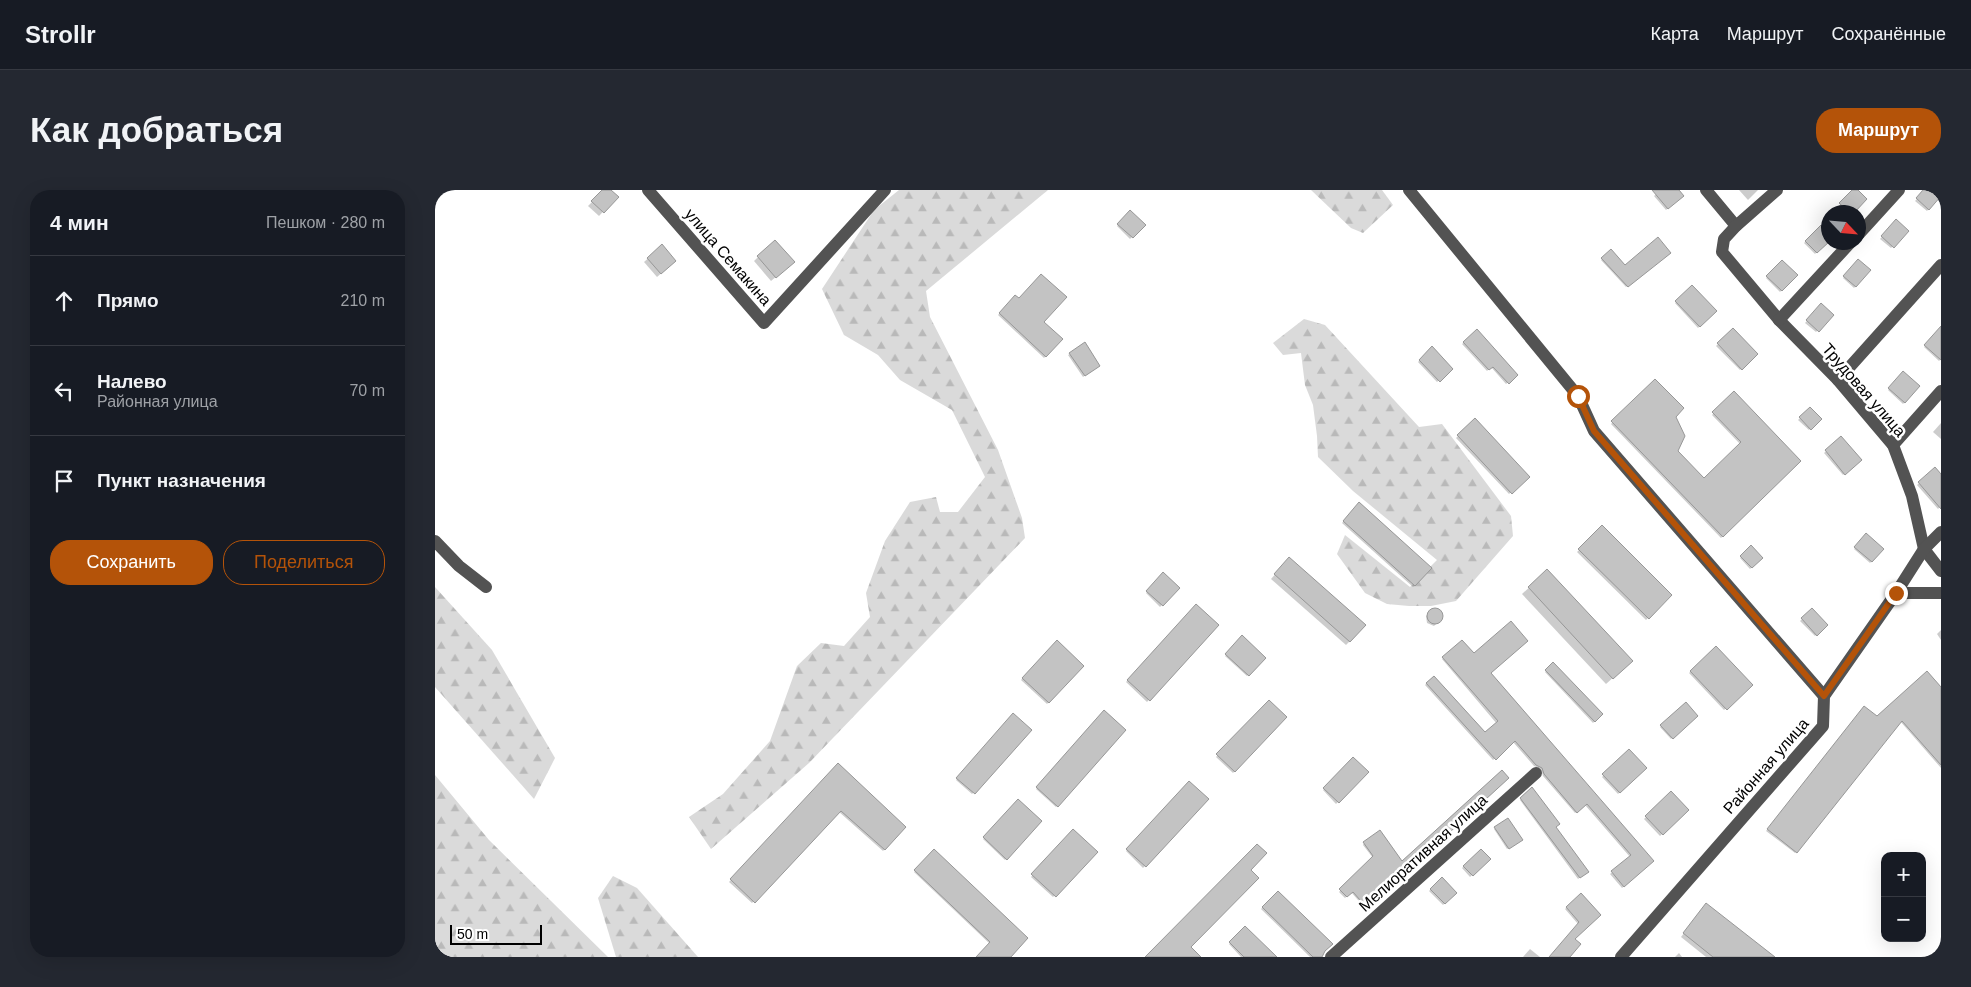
<!DOCTYPE html>
<html lang="ru">
<head>
<meta charset="utf-8">
<style>
	:root { --surface:#171b24; --page:#242831; --text:#f1f3f6; --muted:#9ea1a6; --line:#363941; --accent:#b45309 }
	body { margin:0; font-family:Helvetica,sans-serif; background:var(--page); color:var(--text) }
	.controls { position:absolute; right:15px; bottom:15px; display:grid; overflow:hidden; border-radius:10px; box-shadow:0 5px 20px #0002 }
	.controls button { width:45px; height:45px; display:grid; place-items:center; padding:0; border:0; border-bottom:1px solid var(--line); background:var(--surface); color:var(--text); font:25px sans-serif }
	.compass { position:absolute; left:1386px; top:15px; width:45px; height:45px; border-radius:50%; background:var(--surface); box-shadow:0 5px 20px #0002; rotate:116deg }
	.scale { position:absolute; left:15px; bottom:12px; width:92px; box-sizing:border-box; padding-left:5px; border:2px solid #000; border-top:0; font-size:14px; line-height:18px; white-space:nowrap; color:#000; -webkit-text-stroke:4px #fff; paint-order:stroke }
	.stop { position:absolute; width:15px; height:15px; margin:-11px; border:4px solid #b45309; border-radius:50%; background:#fff }
	.stop.end { background:#b45309; border-color:#fff; box-shadow:0 1px 5px #0008 }
	.list { margin:0; padding:0; list-style:none }
	h2 { display:flex; justify-content:space-between; align-items:center; height:65px; margin:0; padding:0 20px; font-size:21px }
	h2 small { font-size:16px; font-weight:400; color:var(--muted) }
	.list li { display:grid; grid-template-columns:32px 1fr auto; gap:15px; align-items:center; box-sizing:border-box; height:90px; padding:0 20px; border-top:1px solid var(--line) }
	.list b { display:block; font-size:19px; white-space:nowrap }
	.list p { margin:0; font-size:16px; white-space:nowrap; color:var(--muted) }
	.list em { font-size:16px; font-style:normal; color:var(--muted) }
	.actions { display:flex; gap:10px; padding:15px 20px }
	.actions a { flex:1; padding:11px 0; border:1px solid var(--accent); border-radius:20px; text-align:center; font-size:18px; color:var(--accent) }
	.actions .main { background:var(--accent); color:#fff }
	.icon { flex:none; width:28px; height:28px; fill:none; stroke:currentColor; stroke-width:2; stroke-linecap:round; stroke-linejoin:round }
	.map { position:relative; flex:none; width:1506px; height:767px; overflow:hidden; border-radius:20px }
	header { display:flex; align-items:center; gap:30px; box-sizing:border-box; height:70px; padding:0 25px; background:var(--surface); border-bottom:1px solid var(--line) }
	header strong { font-size:24px }
	nav { display:flex; gap:28px; margin-inline-start:auto; font-size:18px }
	.intro { display:flex; align-items:center; justify-content:space-between; box-sizing:border-box; height:120px; padding:0 30px }
	h1 { margin:0; font-size:35px }
	.button { padding:12px 22px; border-radius:20px; background:var(--accent); color:#fff; font-size:18px; font-weight:700 }
	main { display:flex; gap:30px; padding:0 30px }
	aside { flex:1; background:var(--surface); border-radius:20px; box-shadow:0 5px 20px #0002 }
	.map>svg:first-child { display:block }
	.forest { fill:url(#forest-firs) }
	.shadow { fill:#0003 }
	.building { fill:#c3c3c3; stroke:#979797 }
	.lines { fill:none; stroke-linecap:round; stroke-linejoin:round }
	.minor { stroke:#535353; stroke-width:12 }
	.route { stroke:#b45309; stroke-width:6 }
	.labels { text-anchor:middle; dominant-baseline:central; stroke-width:5; stroke-linejoin:round; paint-order:stroke }
	.street-label { font-size:16px; fill:#000; stroke:#fff }
</style>
</head>
<body>
<header>
<strong>Strollr</strong>
<nav><a>Карта</a><a>Маршрут</a><a>Сохранённые</a></nav>
</header>
<div class="intro"><h1>Как добраться</h1><a class="button">Маршрут</a></div>
<main>
<aside>
<h2>4 мин<small>Пешком · 280 m</small></h2>
<ul class="list">
<li><svg class="icon" aria-label="ahead" viewBox="0 0 24 24"><path d="M12 20V5M6 11l6-6 6 6"/></svg><div><b>Прямо</b></div><em>210 m</em></li>
<li><svg class="icon" aria-label="left" viewBox="0 0 24 24"><path d="M17 20v-9H6M10 6l-5 5 5 5"/></svg><div><b>Налево</b><p>Районная улица</p></div><em>70 m</em></li>
<li><svg class="icon" aria-label="arrive" viewBox="0 0 24 24"><path d="M6 21V4h12l-3 4 3 4H6"/></svg><div><b>Пункт назначения</b></div></li>
</ul>
<div class="actions"><a class="main">Сохранить</a><a>Поделиться</a></div>
</aside>
<div class="map">
<svg width="1506" height="767" viewBox="0 0 1506 767">
	<defs>
		<pattern id="forest-firs" width="22" height="20" patternUnits="userSpaceOnUse" patternTransform="scale(1.25)"><rect width="22" height="20" fill="#dadada"/><path d="M5 1l3.5 6h-7zM16 11l3.5 6h-7z" fill="#b9b9b9"/></pattern>
	</defs>
	<rect width="100%" height="100%" fill="#fff"/>
	<g class="forest">
		<path d="M464 0H613L491 101 495 127 563 260 587 328 590 348 374 573 276 659 254 627 288 604 335 551 362 476 386 453 409 456 435 427 431 403 450 351 475 312 501 307 505 322H523L550 287 517 220 465 190 443 165 409 145 387 99 439 20Z"/>
		<path d="M876 0H947L958 15 928 43 916 38Z"/>
		<path d="M869 129 890 135 984 237 1007 234 1076 326 1078 346 1021 411 996 416H974L952 414 930 403 902 364 910 345 975 397 1002 370 918 301 883 267 882 246 878 215 870 195 866 163 848 165 838 153Z"/>
		<path d="M0 397 57 460 120 568 99 609 0 497Z"/>
		<path d="M0 585 54 650 173 767H0Z"/>
		<path d="M178 686 202 698 263 767H181L163 708Z"/>
	</g>
	<g class="shadow">
		<path d="M169 0H175L182 7 164 26 153 16Z"/>
		<path d="M1226 0H1243L1247 5 1231 20 1219 6Z"/>
		<path d="M1304 0H1323L1313 10Z"/>
		<path d="M1419 0H1421L1431 9 1418 22H1411L1404 16Z"/>
		<path d="M1490 0H1504L1506 2V4L1492 21 1480 11Z"/>
		<path d="M695 22 709 35 695 49 682 36Z"/>
		<path d="M1461 31 1472 41 1456 58 1445 49Z"/>
		<path d="M1386 37 1394 50 1380 64 1369 53Z"/>
		<path d="M340 51 354 76 336 91 319 71Z"/>
		<path d="M227 56 236 75 222 87 209 72Z"/>
		<path d="M1176 61 1190 76 1234 63 1191 97 1166 70Z"/>
		<path d="M1423 70 1435 80 1419 98 1408 88Z"/>
		<path d="M1347 71 1361 85 1345 102 1331 88Z"/>
		<path d="M1257 97 1280 121 1263 138 1240 113Z"/>
		<path d="M580 107 626 149 609 168 563 125Z"/>
		<path d="M1386 115 1397 125 1381 142 1370 133Z"/>
		<path d="M1298 140 1321 164 1305 180 1281 156Z"/>
		<path d="M1504 140 1506 141V169L1504 171 1489 157Z"/>
		<path d="M1042 141 1082 185 1071 194 1056 177 1052 181 1027 154Z"/>
		<path d="M997 158 1017 179 1002 192 983 172Z"/>
		<path d="M635 164 662 177 648 187 633 165Z"/>
		<path d="M1468 183 1484 196 1468 214 1453 200Z"/>
		<path d="M1220 190 1239 227 1241 262 1269 290 1305 254 1277 225 1299 203 1364 271 1286 348 1176 234Z"/>
		<path d="M1375 218 1385 229 1374 240 1363 230Z"/>
		<path d="M1040 230 1093 287 1074 304 1021 248Z"/>
		<path d="M1506 233V249L1498 242Z"/>
		<path d="M1406 248 1425 270 1408 285 1389 263Z"/>
		<path d="M1500 279 1506 286V316L1503 319 1482 295Z"/>
		<path d="M924 314 995 378 978 397 907 333Z"/>
		<path d="M1167 337 1236 405 1211 430 1142 362Z"/>
		<path d="M1431 345 1447 359 1435 373 1419 359Z"/>
		<path d="M1316 357 1327 368 1315 379 1305 368Z"/>
		<path d="M851 372 915 451 911 455 836 389Z"/>
		<path d="M1112 381 1190 477 1171 494 1087 404Z"/>
		<path d="M728 384 743 398 725 417 711 403Z"/>
		<path d="M761 416 782 435 712 512 691 492Z"/>
		<path d="M999 419 1002 420 1007 425V428L999 436 992 433 991 426Z"/>
		<path d="M1377 420 1391 435 1380 446 1365 431Z"/>
		<path d="M1506 440V450L1502 444Z"/>
		<path d="M807 447 829 468 812 486 790 466Z"/>
		<path d="M1027 451 1217 671 1187 698 1175 684 1195 667 1150 615 1140 623 1108 586 1106 579 1099 576 1078 552 1058 570 990 495 998 487 1050 544 1062 534 1007 469Z"/>
		<path d="M622 452 647 476 612 514 586 490Z"/>
		<path d="M1281 458 1316 495 1289 520 1254 483Z"/>
		<path d="M1118 474 1167 524 1158 533 1110 482Z"/>
		<path d="M1506 499V578L1465 531 1360 663 1331 641 1429 518 1442 528Z"/>
		<path d="M834 511 850 528 798 583 781 567Z"/>
		<path d="M1251 513 1262 526 1236 549 1225 537Z"/>
		<path d="M669 522 689 540 621 617 601 599Z"/>
		<path d="M578 525 595 540 537 604 521 590Z"/>
		<path d="M1194 561 1210 578 1183 604 1167 587Z"/>
		<path d="M918 569 932 582 901 614 888 600Z"/>
		<path d="M403 574 470 637 448 661 403 621 317 713 294 692Z"/>
		<path d="M1072 588 930 718 916 702 910 708 904 702 938 668 928 655 929 653 967 672Z"/>
		<path d="M754 593 772 610 708 678 691 661Z"/>
		<path d="M1097 599 1119 637 1152 682 1143 689 1085 610Z"/>
		<path d="M1236 603 1252 620 1225 646 1209 629Z"/>
		<path d="M583 611 606 632 570 670 548 649Z"/>
		<path d="M1060 638 1085 651 1072 659 1059 639Z"/>
		<path d="M638 641 661 662 618 707 596 687Z"/>
		<path d="M1046 660 1054 669 1035 687 1027 678Z"/>
		<path d="M499 661 574 767H542L555 754 479 682Z"/>
		<path d="M1007 689 1020 703 1008 715 994 701Z"/>
		<path d="M843 702 896 754 885 767H875L826 719Z"/>
		<path d="M1146 705 1165 725 1138 749 1133 767H1124L1143 734 1130 719Z"/>
		<path d="M1268 718 1338 767H1271L1246 747Z"/>
		<path d="M810 737 840 767H806L794 754Z"/>
		<path d="M1095 759 1105 767H1088Z"/>
		<path d="M1244 763 1247 767H1240Z"/>
	</g>
	<g class="building">
		<path d="M167 0H176L184 7 169 23 156 11Z"/>
		<path d="M1217 0H1244L1249 6 1233 19Z"/>
		<path d="M1417 0H1423L1432 9 1420 22H1414L1404 13Z"/>
		<path d="M1488 0H1506V6L1494 20 1481 8Z"/>
		<path d="M695 20 711 35 698 48 682 34Z"/>
		<path d="M1461 29 1474 41 1459 58 1446 46Z"/>
		<path d="M1386 35 1394 43V52L1382 63 1370 51Z"/>
		<path d="M1223 47 1236 63 1193 97 1166 68 1176 59 1190 75Z"/>
		<path d="M340 50 360 72 341 88 322 66Z"/>
		<path d="M227 54 241 71 226 84 212 68Z"/>
		<path d="M1423 69 1436 80 1421 97 1408 86Z"/>
		<path d="M1347 70 1363 85 1347 101 1331 86Z"/>
		<path d="M606 84 632 107 609 132 628 149 611 167 564 123 580 105 584 108Z"/>
		<path d="M1257 95 1282 121 1265 137 1240 111Z"/>
		<path d="M1386 113 1399 125 1384 142 1371 130Z"/>
		<path d="M1506 136V170L1489 155Z"/>
		<path d="M1298 138 1323 164 1307 180 1282 153Z"/>
		<path d="M1042 139 1083 185 1074 194 1058 177 1054 180 1028 152Z"/>
		<path d="M650 152 665 176 650 186 634 163Z"/>
		<path d="M997 156 1018 179 1005 192 984 170Z"/>
		<path d="M1468 181 1485 196 1470 213 1453 198Z"/>
		<path d="M1220 189 1249 218 1241 227 1250 246 1243 261 1269 288 1306 252 1277 222 1299 201 1366 271 1288 347 1176 231Z"/>
		<path d="M1375 217 1387 229 1376 240 1364 227Z"/>
		<path d="M1040 228 1095 287 1077 304 1022 245Z"/>
		<path d="M1406 246 1427 270 1410 285 1390 260Z"/>
		<path d="M1500 277 1506 284V319L1483 292Z"/>
		<path d="M924 312 997 378 980 396 908 331Z"/>
		<path d="M1167 335 1237 405 1214 429 1143 359Z"/>
		<path d="M1431 343 1449 359 1437 372 1419 357Z"/>
		<path d="M1316 355 1328 368 1317 378 1305 366Z"/>
		<path d="M854 367 931 435 915 452 839 384Z"/>
		<path d="M1112 379 1198 471 1178 489 1093 397Z"/>
		<path d="M728 382 745 398 728 416 711 401Z"/>
		<path d="M761 414 784 435 715 511 692 490Z"/>
		<circle cx="1000" cy="426" r="8"/>
		<path d="M1377 418 1393 435 1382 446 1366 428Z"/>
		<path d="M1076 431 1093 451 1056 483 1219 671 1189 697 1176 681 1196 665 1152 614 1142 623 1109 584 1107 578 1101 575 1080 551 1061 570 991 493 999 486 1050 542 1063 531 1007 467 1027 450 1039 463Z"/>
		<path d="M807 445 831 468 814 486 790 464Z"/>
		<path d="M622 450 649 476 614 513 587 488Z"/>
		<path d="M1281 456 1318 495 1292 520 1255 481Z"/>
		<path d="M1118 472 1168 524 1160 532 1110 480Z"/>
		<path d="M1492 481 1506 497V575L1467 531 1362 663 1332 639 1429 516 1442 526Z"/>
		<path d="M834 510 852 527 800 582 781 564Z"/>
		<path d="M1251 512 1263 526 1238 549 1225 535Z"/>
		<path d="M669 520 691 540 623 617 601 597Z"/>
		<path d="M578 523 597 540 540 604 521 588Z"/>
		<path d="M1194 559 1212 578 1185 603 1167 584Z"/>
		<path d="M918 567 934 582 904 613 888 598Z"/>
		<path d="M403 573 471 637 450 660 406 621 320 713 295 689Z"/>
		<path d="M1067 580 1074 588 932 718 918 702 912 707 904 699 938 666 928 652 945 640 967 671Z"/>
		<path d="M754 591 774 609 711 677 691 659Z"/>
		<path d="M1097 597 1125 634 1121 637 1154 682 1145 688 1085 608Z"/>
		<path d="M1236 601 1254 620 1228 645 1210 626Z"/>
		<path d="M583 609 607 631 572 670 548 647Z"/>
		<path d="M1073 628 1088 650 1074 659 1059 637Z"/>
		<path d="M638 639 663 662 621 707 596 684Z"/>
		<path d="M822 654 832 663 816 680 824 688 756 757 766 767H710Z"/>
		<path d="M499 659 593 748 576 767H541L555 752 479 680Z"/>
		<path d="M1046 659 1056 669 1038 686 1028 676Z"/>
		<path d="M1007 687 1022 703 1010 714 995 699Z"/>
		<path d="M843 701 898 754 890 761 887 767H878L827 717Z"/>
		<path d="M1146 703 1166 725 1140 749 1146 754 1135 767H1114L1144 732 1131 717Z"/>
		<path d="M1271 713 1340 767H1278L1248 743Z"/>
		<path d="M810 736 842 767H809L794 752Z"/>
	</g>
	<g class="lines">
		<g class="minor">
			<path d="M213 0 329 133 450 0"/>
			<path d="M974 0 1143 206 1159 241 1389 506"/>
			<path d="M1271 0 1301 36"/>
			<path d="M1342 0 1301 36 1289 49 1287 62 1344 130 1403 190 1458 255 1477 306 1489 359 1506 381"/>
			<path d="M1424 44 1464 0"/>
			<path d="M1344 130 1416 52"/>
			<path d="M1403 190 1506 75"/>
			<path d="M1458 255 1506 201"/>
			<path d="M0 351 24 376 51 397"/>
			<path d="M1461 403H1506"/>
			<path d="M896 767 1101 583"/>
			<path d="M1186 767 1388 536 1389 506 1461 403 1489 359 1506 342"/>
		</g>
	</g>
	<g class="lines">
		<path class="route" d="M1143 206 1159 241 1389 506 1461 403"/>
	</g>
	<g class="labels">
		<g class="street-label">
			<text transform="translate(293 67) rotate(49)">улица Семакина</text>
			<text transform="translate(1429 200) rotate(49)">Трудовая улица</text>
			<text transform="translate(1331 576) rotate(-49)">Районная улица</text>
			<text transform="translate(988 663) rotate(-42)">Мелиоративная улица</text>
		</g>
	</g>
</svg>
<div class="controls">
<button>+</button>
<button>−</button>
</div>
<svg class="compass" viewBox="-18 -18 36 36"><path d="M0-13l5 13h-10z" fill="#e53935"/><path d="M0 13l5-13h-10z" fill="#9ea1a6"/></svg>
<div class="scale">50 m</div>
<div class="stop" style="left:1143px;top:206px"></div>
<div class="stop end" style="left:1461px;top:403px"></div>
</div>
</main>
</body>
</html>
